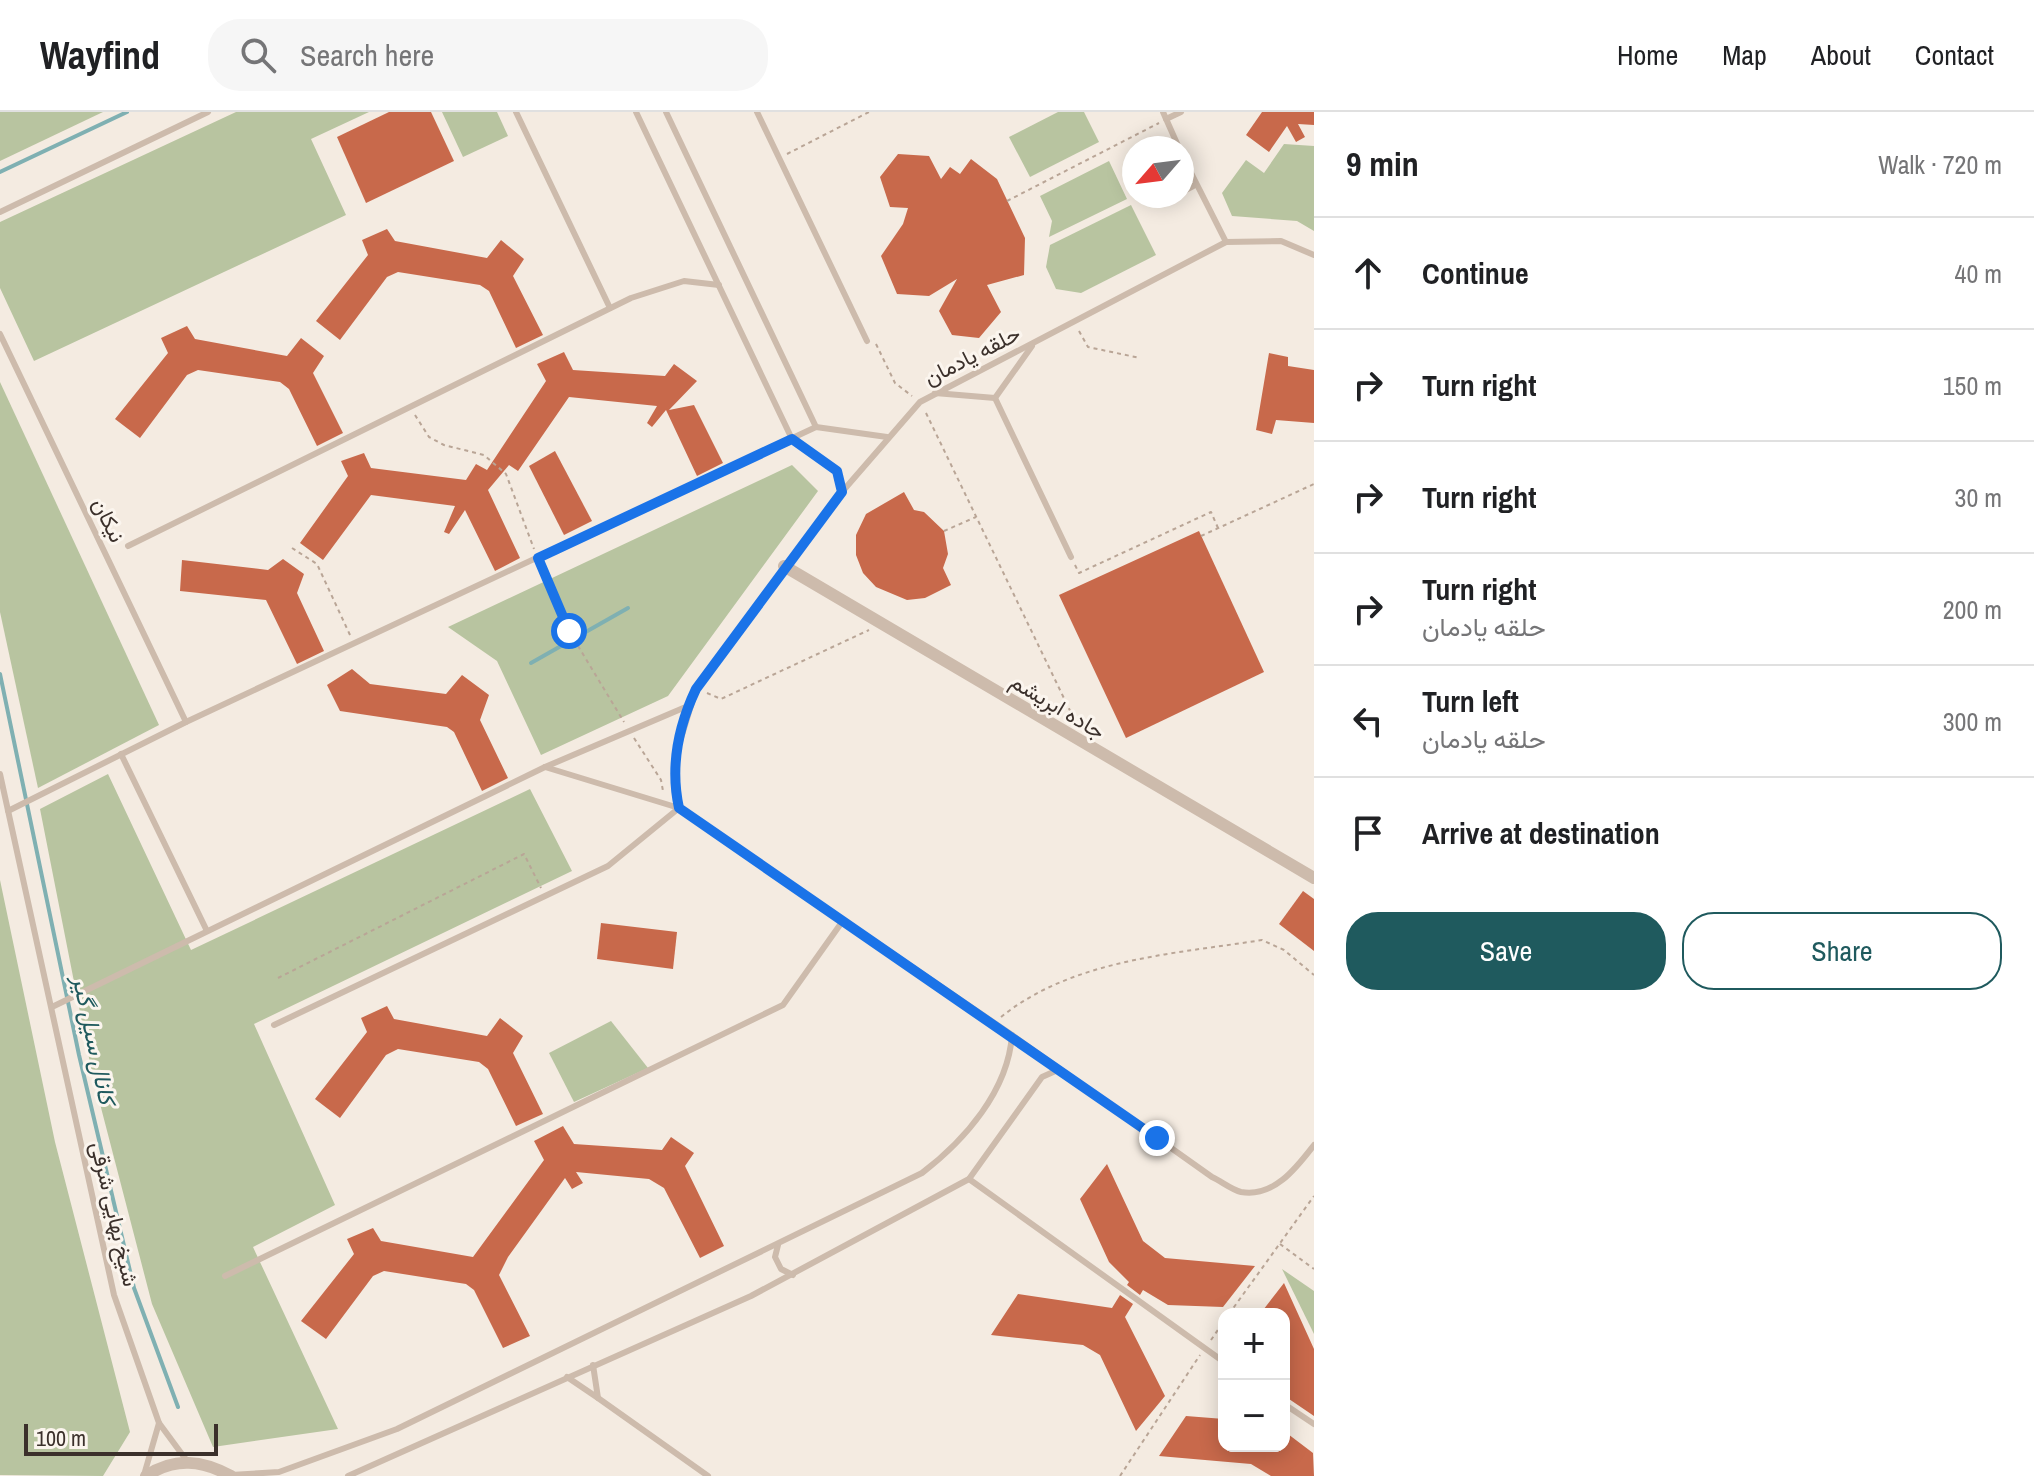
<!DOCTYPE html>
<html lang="en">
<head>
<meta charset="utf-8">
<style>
	:root { --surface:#fff; --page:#f6f6f6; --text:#202124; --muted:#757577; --line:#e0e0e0; --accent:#1f5a5e }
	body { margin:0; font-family:"Archivo Narrow",Vazirmatn,sans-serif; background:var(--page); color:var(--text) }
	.controls { position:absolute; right:24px; bottom:24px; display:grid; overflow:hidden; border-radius:16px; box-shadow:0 4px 20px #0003 }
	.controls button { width:72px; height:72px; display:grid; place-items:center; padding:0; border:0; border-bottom:2px solid var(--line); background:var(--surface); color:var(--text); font:40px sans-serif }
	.compass { position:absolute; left:1122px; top:24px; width:72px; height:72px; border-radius:50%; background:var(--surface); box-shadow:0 4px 20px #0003; rotate:242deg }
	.scale { position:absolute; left:24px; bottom:20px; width:194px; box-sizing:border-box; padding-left:8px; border:4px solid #3b302b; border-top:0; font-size:22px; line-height:28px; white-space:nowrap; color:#3b302b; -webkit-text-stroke:6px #fbf5ee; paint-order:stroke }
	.stop { position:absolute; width:24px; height:24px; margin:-18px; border:6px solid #1a73e8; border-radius:50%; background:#fff }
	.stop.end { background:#1a73e8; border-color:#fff; box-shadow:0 2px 8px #0008 }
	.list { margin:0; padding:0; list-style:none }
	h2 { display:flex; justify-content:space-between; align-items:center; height:104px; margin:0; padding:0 32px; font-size:34px }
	h2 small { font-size:26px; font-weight:400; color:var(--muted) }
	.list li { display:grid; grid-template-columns:52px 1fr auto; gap:24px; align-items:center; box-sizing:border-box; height:112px; padding:0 32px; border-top:2px solid var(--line) }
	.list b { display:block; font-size:30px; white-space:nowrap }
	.list p { margin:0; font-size:26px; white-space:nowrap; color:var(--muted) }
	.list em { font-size:26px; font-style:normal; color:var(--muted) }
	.actions { display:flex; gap:16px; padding:24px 32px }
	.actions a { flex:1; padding:18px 0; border:2px solid var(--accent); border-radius:32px; text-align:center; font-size:28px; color:var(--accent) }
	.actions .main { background:var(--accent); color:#fff }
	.icon { flex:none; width:44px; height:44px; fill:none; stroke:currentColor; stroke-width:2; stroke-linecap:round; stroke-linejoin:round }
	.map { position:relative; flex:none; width:1314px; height:1364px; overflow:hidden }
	header { display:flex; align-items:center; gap:48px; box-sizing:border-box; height:112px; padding:0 40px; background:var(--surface); border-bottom:2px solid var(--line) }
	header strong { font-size:38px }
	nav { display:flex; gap:44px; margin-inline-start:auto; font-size:28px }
	.search { width:560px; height:72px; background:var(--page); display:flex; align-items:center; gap:20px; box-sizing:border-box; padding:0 28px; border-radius:32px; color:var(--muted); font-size:30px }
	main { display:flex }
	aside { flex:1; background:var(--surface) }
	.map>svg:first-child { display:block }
	.green { fill:#b8c4a0 }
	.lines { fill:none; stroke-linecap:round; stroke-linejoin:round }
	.stream { stroke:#7fb0b2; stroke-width:4 }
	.building { fill:#c8694b }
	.path { stroke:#b9a596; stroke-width:2; stroke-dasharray:4 4; stroke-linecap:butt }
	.lane { stroke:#cdbbac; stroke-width:6 }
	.street { stroke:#cdbbac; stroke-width:12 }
	.route { stroke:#1a73e8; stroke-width:10 }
	.labels { text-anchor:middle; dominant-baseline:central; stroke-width:6; stroke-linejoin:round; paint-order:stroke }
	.street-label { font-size:22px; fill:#3b302b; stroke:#fbf5ee }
	.water-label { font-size:24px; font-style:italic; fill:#1f5a5e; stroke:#fbf5ee }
</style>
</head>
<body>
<header>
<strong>Wayfind</strong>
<div class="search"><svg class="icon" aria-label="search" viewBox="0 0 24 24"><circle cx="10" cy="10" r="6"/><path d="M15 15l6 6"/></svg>Search here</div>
<nav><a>Home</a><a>Map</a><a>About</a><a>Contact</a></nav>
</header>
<main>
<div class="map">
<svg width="1314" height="1364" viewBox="0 0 1314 1364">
	<rect width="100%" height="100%" fill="#f4ebe1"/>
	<g class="green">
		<path d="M0 0H103L0 49Z"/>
		<path d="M236 0H369L311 27 346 103 34 249 0 176V110Z"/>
		<path d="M442 0H497L508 24 463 45Z"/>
		<path d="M1058 0H1084L1099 30 1030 65 1009 25Z"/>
		<path d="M1284 32 1314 34V119L1297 109 1232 104 1222 81 1246 48 1264 61Z"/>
		<path d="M1109 49 1127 87 1049 125 1052 109 1040 84Z"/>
		<path d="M1131 93 1156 143 1081 181 1056 177 1046 155 1050 133Z"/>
		<path d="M0 270 159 613 38 676 0 500Z"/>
		<path d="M792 353 818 379 668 584 541 643 497 549 448 515Z"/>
		<path d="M108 662 191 838 530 677 572 759 254 912 335 1093 253 1135 338 1317 213 1335 152 1192 92 961 40 697Z"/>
		<path d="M0 768 55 1030 130 1320 103 1364 0 1363Z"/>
		<path d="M611 909 648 956 574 990 549 941Z"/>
		<path d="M1282 1157 1314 1179V1222Z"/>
	</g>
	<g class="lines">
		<g class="stream">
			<path d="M0 60 127 0"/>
			<path d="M531 551 628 496"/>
			<path d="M0 562 79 943 134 1176 178 1295"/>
		</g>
	</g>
	<g class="building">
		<path d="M389 0H431L454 49 366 91 337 25Z"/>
		<path d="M1262 0H1314V13L1298 12 1305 25 1296 30 1287 14 1269 40 1246 23Z"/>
		<path d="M898 42 929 44 941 67 950 55 960 62 971 47 997 67 1025 126 1024 163 987 173 1001 200 979 226 952 223 939 199 957 167 929 184 897 182 881 144 903 112 908 96 890 95 880 65Z"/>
		<path d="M387 117 395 129 487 146 501 128 524 147 513 164 543 223 516 236 489 179 480 173 398 160 387 165 340 228 316 209 368 143 362 128Z"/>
		<path d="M187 214 195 227 287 244 301 226 324 244 313 261 343 321 317 334 289 277 280 270 198 258 187 263 140 326 115 307 168 241 161 226Z"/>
		<path d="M564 240 573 258 665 264 674 252 697 269 669 298 694 293 723 351 697 364 666 298 652 315 647 311 657 294 569 285 518 359 509 353 488 378 520 446 495 459 465 398 449 422 444 420 455 394 371 383 323 448 300 431 348 364 341 349 364 341 371 356 466 368 476 352 487 358 546 269 537 252Z"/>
		<path d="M1269 241 1288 245V254L1314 258V311L1276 308 1272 322 1256 318Z"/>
		<path d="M555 339 592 409 564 423 529 354Z"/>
		<path d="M904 380 914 398 924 400 944 419 948 442 943 456 951 473 925 486 907 488 876 475 863 461 856 443V423L866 402Z"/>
		<path d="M1199 419 1264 560 1126 626 1059 483Z"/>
		<path d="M283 447 304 462 297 481 324 539 297 552 266 488 180 479 182 448 268 458Z"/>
		<path d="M352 557 370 572 446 582 462 563 489 583 480 608 508 666 482 679 454 620 447 615 340 599 327 573Z"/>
		<path d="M1303 779 1314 787V839L1279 812Z"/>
		<path d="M601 811 677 820 673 857 597 847Z"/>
		<path d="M387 894 394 907 487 924 500 906 523 924 513 941 543 1002 516 1014 488 957 479 950 398 937 386 943 340 1006 315 987 367 920 361 906Z"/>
		<path d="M563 1014 574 1032 662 1038 671 1025 694 1041 685 1054 724 1134 700 1146 664 1076 649 1067 576 1060 583 1071 572 1077 565 1066 508 1145 499 1163 530 1224 503 1236 474 1178 466 1172 384 1159 373 1164 326 1227 301 1209 354 1142 347 1127 373 1116 381 1129 473 1145 544 1048 534 1029Z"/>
		<path d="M1107 1052 1143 1129 1165 1146 1255 1154 1223 1195 1168 1193 1143 1178 1140 1183 1127 1173 1129 1170 1109 1150 1080 1087Z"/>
		<path d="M1284 1171 1314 1237V1304L1289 1287 1284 1277V1202H1260Z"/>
		<path d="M1018 1182 1112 1196 1120 1183 1133 1192 1125 1205 1165 1284 1136 1319 1100 1243 1083 1233 991 1223Z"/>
		<path d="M1186 1304 1224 1307V1334H1284V1319L1313 1341 1314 1364H1271L1251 1352 1159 1344Z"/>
	</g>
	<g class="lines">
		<g class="path">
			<path d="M787 42 869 0"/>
			<path d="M1007 89 1159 11"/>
			<path d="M1079 219 1088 235 1140 246"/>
			<path d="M876 232 895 271 912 284"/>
			<path d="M926 301 1075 609"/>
			<path d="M415 303 429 325 444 333 484 343 506 362 534 437"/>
			<path d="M944 419 976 405"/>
			<path d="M1201 424 1314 372"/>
			<path d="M292 436 317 452 350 523"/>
			<path d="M1075 453 1079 461 1211 400 1218 416"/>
			<path d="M541 454 569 519 624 610"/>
			<path d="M707 581 721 587 869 518"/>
			<path d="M634 626 661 668 663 679"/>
			<path d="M278 866 524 742 541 776"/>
			<path d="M1001 905C1073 847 1174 842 1262 828L1284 838 1314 863"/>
			<path d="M1280 1132 1314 1157"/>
			<path d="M1229 1202 1314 1084"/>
			<path d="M1211 1228 1224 1209"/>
			<path d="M1120 1364 1200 1243"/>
		</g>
		<g class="lane">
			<path d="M516 0 610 196"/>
			<path d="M636 0 792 327 837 359 842 380"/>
			<path d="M666 0 816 315"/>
			<path d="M757 0 867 229"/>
			<path d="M1163 0 1179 36"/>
			<path d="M1166 7 1181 0"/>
			<path d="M1182 43 1226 130"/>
			<path d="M1182 80 1195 73"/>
			<path d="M1159 92 1174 84"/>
			<path d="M0 100 208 0"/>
			<path d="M1314 143 1281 129 1226 130 920 290 842 380 696 577 674 649 679 696 1012 923 1212 1065C1221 1069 1232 1078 1241 1080 1274 1086 1297 1055 1314 1033"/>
			<path d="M0 222 186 610"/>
			<path d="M935 281 995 286"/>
			<path d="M995 286 1071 445"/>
			<path d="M995 286 1032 234"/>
			<path d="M128 434 631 186 684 169 719 173"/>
			<path d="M121 642 206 817"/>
			<path d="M545 655 679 696"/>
			<path d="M0 662 114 1183 159 1311"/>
			<path d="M8 699 186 610 816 315 887 325"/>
			<path d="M52 895 545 655 688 594"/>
			<path d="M274 913 608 754 679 696"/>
			<path d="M969 1067 1224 1250"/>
			<path d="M778 1133 775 1145 781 1157 793 1163"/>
			<path d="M225 1164 783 893 842 810"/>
			<path d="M567 1265 598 1286 593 1253"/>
			<path d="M598 1286 708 1364"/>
			<path d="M1284 1292 1314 1312"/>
			<path d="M144 1363 159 1311 187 1349"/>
			<path d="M231 1363 279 1360 397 1317 922 1061C965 1028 1008 979 1012 923"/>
			<path d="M348 1364 751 1184 969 1067 1042 965 1060 957"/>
		</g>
		<g class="street">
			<path d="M784 454 1314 766"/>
			<path d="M146 1364C175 1345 202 1348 231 1364"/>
		</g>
	</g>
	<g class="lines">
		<path class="route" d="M569 519 538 446 792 327 837 359 842 380 696 577C678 615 670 655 679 696L1157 1026"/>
	</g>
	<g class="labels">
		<g class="street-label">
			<text transform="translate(972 243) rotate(-27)">حلقه یادمان</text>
			<text transform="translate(109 408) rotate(64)">نیکان</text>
			<text transform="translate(1058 594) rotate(31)">جاده ابریشم</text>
			<text transform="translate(115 1102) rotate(77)">شیخ بهایی شرقی</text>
		</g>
		<g class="water-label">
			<text transform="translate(95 928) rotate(78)">کانال سیل گیر</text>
		</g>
	</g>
</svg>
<div class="controls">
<button>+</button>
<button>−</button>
</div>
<svg class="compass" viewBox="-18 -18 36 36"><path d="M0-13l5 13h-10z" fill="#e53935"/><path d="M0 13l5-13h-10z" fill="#757577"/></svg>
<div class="scale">100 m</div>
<div class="stop" style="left:569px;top:519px"></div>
<div class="stop end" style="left:1157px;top:1026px"></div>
</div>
<aside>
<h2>9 min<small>Walk · 720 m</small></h2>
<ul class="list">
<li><svg class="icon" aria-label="ahead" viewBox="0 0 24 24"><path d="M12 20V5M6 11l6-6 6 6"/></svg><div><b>Continue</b></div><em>40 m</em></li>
<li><svg class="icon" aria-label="right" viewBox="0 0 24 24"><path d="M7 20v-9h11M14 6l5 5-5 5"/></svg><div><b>Turn right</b></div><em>150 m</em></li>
<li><svg class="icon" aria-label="right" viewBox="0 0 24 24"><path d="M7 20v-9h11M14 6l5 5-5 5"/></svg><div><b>Turn right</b></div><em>30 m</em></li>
<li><svg class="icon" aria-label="right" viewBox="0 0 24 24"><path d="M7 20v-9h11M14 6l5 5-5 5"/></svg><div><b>Turn right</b><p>حلقه یادمان</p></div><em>200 m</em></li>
<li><svg class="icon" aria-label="left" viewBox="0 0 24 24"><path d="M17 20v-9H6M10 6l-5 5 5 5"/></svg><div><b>Turn left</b><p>حلقه یادمان</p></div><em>300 m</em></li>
<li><svg class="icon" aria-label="arrive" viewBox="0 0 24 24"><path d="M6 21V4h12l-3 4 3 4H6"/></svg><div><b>Arrive at destination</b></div></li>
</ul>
<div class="actions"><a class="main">Save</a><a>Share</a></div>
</aside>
</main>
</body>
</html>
